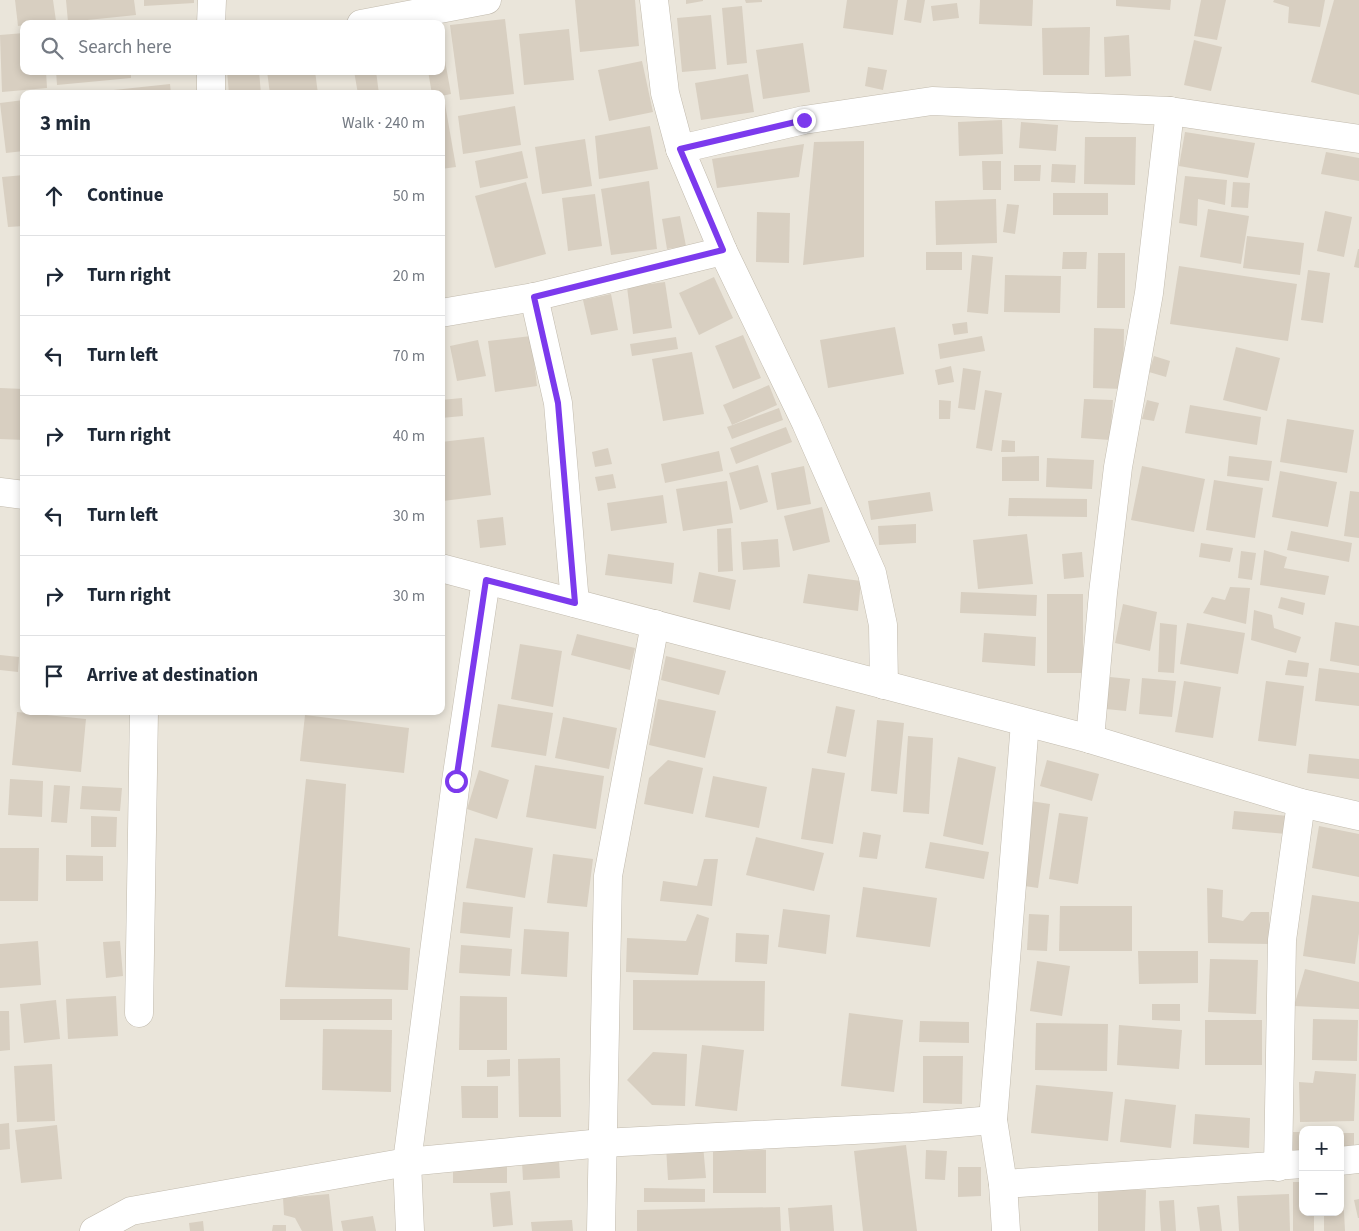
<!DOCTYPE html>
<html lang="en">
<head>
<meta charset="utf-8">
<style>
	:root { --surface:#fff; --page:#f6f6f7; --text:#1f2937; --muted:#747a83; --line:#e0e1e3 }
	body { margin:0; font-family:"Source Sans 3",sans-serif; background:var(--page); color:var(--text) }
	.controls { position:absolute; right:15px; bottom:15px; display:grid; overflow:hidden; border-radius:10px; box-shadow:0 2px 8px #0003 }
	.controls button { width:45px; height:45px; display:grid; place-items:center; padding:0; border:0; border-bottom:1px solid var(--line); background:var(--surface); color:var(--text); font:25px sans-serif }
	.stop { position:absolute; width:15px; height:15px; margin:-11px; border:4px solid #7c3aed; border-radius:50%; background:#fff }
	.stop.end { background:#7c3aed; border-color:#fff; box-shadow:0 1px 5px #0008 }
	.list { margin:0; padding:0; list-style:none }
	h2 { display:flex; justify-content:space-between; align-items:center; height:65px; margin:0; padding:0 20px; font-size:21px }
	h2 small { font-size:16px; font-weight:400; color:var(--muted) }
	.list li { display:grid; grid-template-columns:32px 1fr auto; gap:15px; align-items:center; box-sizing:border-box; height:80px; padding:0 20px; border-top:1px solid var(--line) }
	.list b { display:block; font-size:19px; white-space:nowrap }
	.list em { font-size:16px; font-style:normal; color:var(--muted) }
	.icon { flex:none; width:28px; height:28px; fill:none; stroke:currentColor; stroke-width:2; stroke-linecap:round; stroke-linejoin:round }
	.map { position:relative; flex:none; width:1359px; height:1231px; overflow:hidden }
	.search { position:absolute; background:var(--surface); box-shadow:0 2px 8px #0003; left:20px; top:20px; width:425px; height:55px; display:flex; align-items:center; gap:12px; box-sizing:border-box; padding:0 18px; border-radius:10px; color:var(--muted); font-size:19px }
	.panel { position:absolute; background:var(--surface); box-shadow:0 2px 8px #0003; left:20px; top:90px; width:425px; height:625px; border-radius:10px }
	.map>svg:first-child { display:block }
	.residential { fill:#eae5da; fill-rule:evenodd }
	.building { fill:#d8cfc1 }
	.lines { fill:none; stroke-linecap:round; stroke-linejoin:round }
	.minor-casing { stroke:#c2bbae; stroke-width:29 }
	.minor { stroke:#fff; stroke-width:28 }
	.route { stroke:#7c3aed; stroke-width:6 }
</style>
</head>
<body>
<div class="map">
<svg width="1359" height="1231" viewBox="0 0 1359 1231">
	<rect width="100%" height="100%" fill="#f6f3ec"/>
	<path class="residential" d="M0 0H1359V1231H0ZM24 24H441V71H24ZM24 94H441V711H24ZM1303 1130H1340V1212H1303Z"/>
	<g class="building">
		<path d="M15 0H53L56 21 18 26Z"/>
		<path d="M66 0H134L136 15 68 22Z"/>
		<path d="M144 0H194V3L144 6Z"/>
		<path d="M575 0H635L639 46 580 52Z"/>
		<path d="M686 0H703V1L686 4Z"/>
		<path d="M745 0H762V2L746 3Z"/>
		<path d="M847 0H898L893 35 843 28Z"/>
		<path d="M907 0H925L921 23 904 20Z"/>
		<path d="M980 0H1033L1032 26 979 24Z"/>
		<path d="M1116 0H1171L1170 10 1116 6Z"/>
		<path d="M1201 0H1226L1217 40 1194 36Z"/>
		<path d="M1274 0H1325L1320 27 1288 23 1289 7 1273 2Z"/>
		<path d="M1334 0H1359V95L1311 82Z"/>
		<path d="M957 3 959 18 933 21 931 6Z"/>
		<path d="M742 6 747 63 727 65 722 8Z"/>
		<path d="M711 15 716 69 682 72 677 18Z"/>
		<path d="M505 19 514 94 460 100 450 25Z"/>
		<path d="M1090 27 1089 75H1043L1042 28Z"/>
		<path d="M569 29 574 80 524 85 519 34Z"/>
		<path d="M24 33V71H46L47 88 2 92 0 35Z"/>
		<path d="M1129 35 1131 76 1105 77 1104 37Z"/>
		<path d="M1194 40 1222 47 1211 91 1184 85Z"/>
		<path d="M803 43 810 92 763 99 756 50Z"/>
		<path d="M442 44 451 94 441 96V94H432L428 71H441Z"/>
		<path d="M642 61 653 112 609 121 598 70Z"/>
		<path d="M868 67 887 70 883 90 865 86Z"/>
		<path d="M56 71H131V78L57 85Z"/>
		<path d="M227 71H259L261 94H229Z"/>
		<path d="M267 71H315L318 94H270Z"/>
		<path d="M354 71H376L379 94H358Z"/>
		<path d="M748 74 754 112 701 120 695 83Z"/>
		<path d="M170 84 171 94H95V92Z"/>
		<path d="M24 100V151L6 153 0 103Z"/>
		<path d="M445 104 456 167 441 169V105Z"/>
		<path d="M515 106 521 145 463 154 458 116Z"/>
		<path d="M1002 120 1003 154 959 156 958 122Z"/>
		<path d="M1021 122 1058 125 1056 151 1019 148Z"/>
		<path d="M650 126 658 169 599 179 595 136Z"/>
		<path d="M1185 132 1255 143 1248 178 1179 166Z"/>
		<path d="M1085 137H1136L1135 185 1084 184Z"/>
		<path d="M585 139 592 186 542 194 535 147Z"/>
		<path d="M864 141V257L803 265 814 142Z"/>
		<path d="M804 144 799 177 717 188 712 159Z"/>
		<path d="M522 151 528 178 480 188 475 161Z"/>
		<path d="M1326 152 1359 158V181L1321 174Z"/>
		<path d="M982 161H1001V190H983Z"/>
		<path d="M1052 164 1076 165 1075 183 1051 182Z"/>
		<path d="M1014 165H1041L1040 181H1014Z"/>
		<path d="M24 175V226L8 227 2 177Z"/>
		<path d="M1185 176 1227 180 1225 205 1198 199 1197 226 1179 223Z"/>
		<path d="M649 181 657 249 611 255 601 189Z"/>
		<path d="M526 182 546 254 495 268 475 196Z"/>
		<path d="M1233 182 1250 183 1248 208 1231 207Z"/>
		<rect x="1053" y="193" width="55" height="22"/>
		<path d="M595 194 602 246 568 251 562 198Z"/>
		<path d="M996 199 997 243 936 245 935 201Z"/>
		<path d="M1007 204 1019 205 1015 234 1003 232Z"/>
		<path d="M1208 209 1249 216 1241 264 1200 257Z"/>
		<path d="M1325 211 1352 217 1344 257 1317 251Z"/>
		<path d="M757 212 790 213 789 263 756 262Z"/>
		<path d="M680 216 686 246 667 249 662 219Z"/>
		<path d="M1247 236 1304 243 1300 275 1243 268Z"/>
		<path d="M1358 249H1359V268L1354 267Z"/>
		<rect x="926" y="252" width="36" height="18"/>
		<path d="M1063 252H1087L1086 269H1062Z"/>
		<path d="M1098 253H1125V308H1097Z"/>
		<path d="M972 255 993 257 988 314 967 312Z"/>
		<path d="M1179 266 1297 284 1288 341 1170 324Z"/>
		<path d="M1308 270 1330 273 1323 323 1301 320Z"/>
		<path d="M1005 275 1061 276 1060 313 1004 312Z"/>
		<path d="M714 277 733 318 699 335 679 293Z"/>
		<path d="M665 282 672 328 633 334 627 287Z"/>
		<path d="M611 294 618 330 591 335 583 300Z"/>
		<path d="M967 322 968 333 954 335 952 324Z"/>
		<path d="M895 327 904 374 828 388 820 340Z"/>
		<path d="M1094 328 1124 329 1123 389 1093 388Z"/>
		<path d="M743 335 761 378 733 389 715 346Z"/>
		<path d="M531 336 537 386 495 392 488 341Z"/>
		<path d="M982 336 985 351 940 359 938 344Z"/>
		<path d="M676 337 678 349 632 356 630 344Z"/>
		<path d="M478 340 486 376 457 381 450 346Z"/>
		<path d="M1236 347 1280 358 1267 411 1223 400Z"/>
		<path d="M692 352 704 414 663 421 652 359Z"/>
		<path d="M1154 356 1170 361 1166 377 1149 372Z"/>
		<path d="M951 366 954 382 938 385 935 370Z"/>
		<path d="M963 368 981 371 975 410 958 408Z"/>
		<path d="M769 385 777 405 732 425 723 405Z"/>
		<path d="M0 388 24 389V440L0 439Z"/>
		<path d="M985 390 1002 393 992 451 976 448Z"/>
		<path d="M462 398 463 416 441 418V400Z"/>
		<path d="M1084 399 1113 400 1110 440 1081 438Z"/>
		<path d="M939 400 951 401 950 419H939Z"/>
		<path d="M1147 400 1159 403 1154 421 1142 419Z"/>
		<path d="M1190 405 1261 417 1257 445 1185 433Z"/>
		<path d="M779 408 783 420 732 439 727 427Z"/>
		<path d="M1287 419 1354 430 1347 473 1280 462Z"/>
		<path d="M786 427 792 442 736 464 730 448Z"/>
		<path d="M484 437 491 495 443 501 441 442Z"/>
		<path d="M1002 440 1015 441V452H1001Z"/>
		<path d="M608 448 612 464 595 467 592 452Z"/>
		<path d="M719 451 723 471 665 483 661 464Z"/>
		<path d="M1039 456V481H1002V457Z"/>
		<path d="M1229 456 1272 461 1269 481 1227 476Z"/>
		<path d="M1047 458 1094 460 1092 489 1046 487Z"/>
		<path d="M758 465 768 502 740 510 729 473Z"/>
		<path d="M804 466 811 504 777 510 771 473Z"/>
		<path d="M1142 466 1205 479 1194 532 1131 520Z"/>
		<path d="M1280 471 1337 482 1328 527 1272 517Z"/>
		<path d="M613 474 616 488 598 491 595 477Z"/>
		<path d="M1214 480 1263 488 1255 538 1206 530Z"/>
		<path d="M727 481 733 523 683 531 676 489Z"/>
		<path d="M1350 491 1359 492V538L1344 536Z"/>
		<path d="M930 492 933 511 871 520 868 501Z"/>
		<path d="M663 495 667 523 611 531 607 503Z"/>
		<path d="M1009 498 1087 499V517L1008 516Z"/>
		<path d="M822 507 830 542 793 551 784 516Z"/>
		<path d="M503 517 506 545 480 548 477 520Z"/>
		<path d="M916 524V543L879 545 878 526Z"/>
		<path d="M731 528 733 571 718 572 717 529Z"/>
		<path d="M1291 531 1352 543 1349 562 1287 550Z"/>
		<path d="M1027 534 1033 584 978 589 973 540Z"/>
		<path d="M778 539 780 567 743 570 741 542Z"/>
		<path d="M1201 543 1233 548 1230 562 1199 557Z"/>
		<path d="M1264 550 1287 557 1284 568 1329 576 1325 595 1260 585Z"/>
		<path d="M1241 551 1256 553 1252 580 1238 578Z"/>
		<path d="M1082 552 1084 577 1064 579 1062 554Z"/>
		<path d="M608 554 674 563 672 584 605 575Z"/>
		<path d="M699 572 736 580 730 610 693 602Z"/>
		<path d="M808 574 861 581 858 611 803 603Z"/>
		<path d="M1230 587 1250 588 1246 624 1203 613 1212 597 1225 600Z"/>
		<path d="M961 592 1037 595 1036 616 960 613Z"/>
		<rect x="1047" y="594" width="36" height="79"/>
		<path d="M1281 597 1305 603 1303 615 1278 608Z"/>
		<path d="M1123 604 1157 612 1150 651 1115 643Z"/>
		<path d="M1254 610 1272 615 1274 628 1301 637 1296 653 1251 640Z"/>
		<path d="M1335 622 1359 626V666L1330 661Z"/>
		<path d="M1160 623 1177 625 1174 673 1158 672Z"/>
		<path d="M1187 623 1245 633 1238 674 1180 664Z"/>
		<path d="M984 633 1036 637 1035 666 982 662Z"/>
		<path d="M577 634 635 648 630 670 571 655Z"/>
		<path d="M520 644 562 651 553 707 511 699Z"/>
		<path d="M0 655 19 657 18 672 0 670Z"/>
		<path d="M666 656 726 671 719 695 661 680Z"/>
		<path d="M1288 660 1309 663 1307 677 1285 675Z"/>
		<path d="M1319 668 1359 673V706L1315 701Z"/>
		<path d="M1110 677 1130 679 1126 711 1106 709Z"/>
		<path d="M1142 678 1176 681 1172 717 1139 714Z"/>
		<path d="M1184 681 1221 687 1213 738 1175 732Z"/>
		<path d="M1266 681 1304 686 1296 746 1258 741Z"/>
		<path d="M658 699 716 711 705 758 649 745Z"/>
		<path d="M498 704 553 713 546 756 491 747Z"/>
		<path d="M836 706 855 710 846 757 827 753Z"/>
		<path d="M17 712 86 719 81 772 12 765Z"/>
		<path d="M305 715 409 728 404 773 300 761Z"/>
		<path d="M563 717 617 728 609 769 555 758Z"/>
		<path d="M877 720 904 723 897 794 871 791Z"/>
		<path d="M908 736 933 738 929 814 903 812Z"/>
		<path d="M1309 754 1359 759V779L1307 773Z"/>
		<path d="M958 757 996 767 983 845 943 836Z"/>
		<path d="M668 760 703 768 693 814 644 804 649 778Z"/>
		<path d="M1047 760 1099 774 1092 801 1040 786Z"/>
		<path d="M535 765 604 776 596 829 526 817Z"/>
		<path d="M812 768 845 773 833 844 801 839Z"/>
		<path d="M479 770 509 780 497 819 467 809Z"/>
		<path d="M713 776 767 787 759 828 705 817Z"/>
		<path d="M10 779 43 781 42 817 8 815Z"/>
		<path d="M306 779 346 784 338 936 410 948 408 990 285 987Z"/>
		<path d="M54 785 70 786 67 823 51 822Z"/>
		<path d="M82 786 122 788 120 811 80 809Z"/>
		<path d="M1030 801 1050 804 1038 888 1018 885Z"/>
		<path d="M1234 811 1288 816 1286 834 1232 829Z"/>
		<path d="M1059 813 1088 817 1078 884 1049 879Z"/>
		<path d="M91 816 117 817 116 847H91Z"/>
		<path d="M1319 826 1359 834V877L1312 868Z"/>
		<path d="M863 832 881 835 877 859 859 857Z"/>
		<path d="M756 837 824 853 814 891 746 875Z"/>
		<path d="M475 838 533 848 525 898 466 888Z"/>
		<path d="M930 842 989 852 984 879 925 868Z"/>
		<path d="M0 848H39L38 901H0Z"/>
		<path d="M553 854 593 859 587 907 547 903Z"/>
		<path d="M66 855 103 856V881H66Z"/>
		<path d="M704 859H718L712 906 660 901 663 881 697 886Z"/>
		<path d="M863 887 937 898 930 947 856 937Z"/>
		<path d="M1207 888 1223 890 1222 917 1243 921 1251 912H1269L1270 944 1208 943Z"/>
		<path d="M1312 895 1359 902V933L1355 964 1303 956Z"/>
		<path d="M463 902 513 907 510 938 460 933Z"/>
		<path d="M1060 906H1132V951H1059Z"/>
		<path d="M783 909 830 915 826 954 778 947Z"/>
		<path d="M697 914 709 918 698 975 626 972 627 938 686 941Z"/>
		<path d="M1029 914 1049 915 1047 951 1027 950Z"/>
		<path d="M524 929 569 932 567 977 521 974Z"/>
		<path d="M736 933 769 935 767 964 735 962Z"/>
		<path d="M38 941 41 985 0 988V944Z"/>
		<path d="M120 941 123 976 106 978 103 942Z"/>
		<path d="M461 945 512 949 510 976 459 973Z"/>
		<path d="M1138 951H1198V983L1139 984Z"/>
		<path d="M1210 959 1258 960 1256 1014 1208 1012Z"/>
		<path d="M1037 961 1070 966 1062 1016 1030 1011Z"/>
		<path d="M1305 969 1359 982V1009L1294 1006Z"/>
		<path d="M633 980 765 981 764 1031 633 1030Z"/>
		<path d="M116 996 118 1036 68 1039 66 999Z"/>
		<path d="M460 996 507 997V1050H459Z"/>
		<rect x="280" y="999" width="112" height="21"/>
		<path d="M56 1000 60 1039 24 1043 20 1004Z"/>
		<path d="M1152 1004H1180V1021L1152 1020Z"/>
		<path d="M0 1011H9L10 1050 0 1051Z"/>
		<path d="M849 1013 903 1020 894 1092 841 1086Z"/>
		<path d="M1313 1019 1358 1020 1357 1061 1312 1060Z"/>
		<rect x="1205" y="1020" width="57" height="45"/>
		<path d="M920 1021 969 1022V1043L919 1042Z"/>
		<path d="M1036 1023 1108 1024 1107 1071 1035 1070Z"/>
		<path d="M1119 1025 1182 1030 1179 1069 1117 1065Z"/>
		<path d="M323 1029 392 1030 391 1092 322 1090Z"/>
		<path d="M702 1045 744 1050 737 1111 695 1106Z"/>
		<path d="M653 1052 687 1054 685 1106 652 1105 627 1080Z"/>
		<path d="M923 1056H963L962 1104 923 1103Z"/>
		<path d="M560 1058 561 1117H519L518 1059Z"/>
		<path d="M510 1059V1076L487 1077V1060Z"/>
		<path d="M52 1064 55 1121 17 1122 14 1066Z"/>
		<path d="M1315 1071 1356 1074 1354 1121 1300 1122 1299 1082 1313 1083Z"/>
		<path d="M1036 1085 1113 1092 1108 1141 1031 1133Z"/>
		<path d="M461 1086H498V1118H462Z"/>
		<path d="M1125 1099 1176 1105 1171 1148 1120 1142Z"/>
		<path d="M1195 1114 1250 1118 1249 1148 1193 1144Z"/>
		<path d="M9 1123 10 1149 0 1150V1124Z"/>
		<path d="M57 1125 62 1179 21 1183 15 1130Z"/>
		<rect x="1291" y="1132" width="12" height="18"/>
		<rect x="1340" y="1133" width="14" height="17"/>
		<path d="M703 1145 706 1178 668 1180 666 1147Z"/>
		<path d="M906 1145 917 1231H863L854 1151Z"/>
		<path d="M766 1150V1193H713V1151Z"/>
		<path d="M926 1150 947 1151 945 1180 925 1179Z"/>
		<path d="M559 1160 560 1178 523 1180 522 1162Z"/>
		<path d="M507 1165V1183H453V1166Z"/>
		<path d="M958 1167H981V1196L958 1197Z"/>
		<path d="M1293 1182H1303V1212H1314V1231H1293Z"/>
		<path d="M644 1188 705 1189V1202H644Z"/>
		<path d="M1098 1189 1146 1190 1145 1231H1098Z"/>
		<path d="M510 1191 513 1225 493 1227 490 1193Z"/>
		<path d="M1340 1192H1343L1345 1231H1324V1212H1340Z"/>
		<path d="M329 1194 333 1231H302L295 1218 284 1215 283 1198Z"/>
		<path d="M1289 1194 1290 1231H1239L1237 1196Z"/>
		<path d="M1359 1199V1218H1358L1354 1200Z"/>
		<path d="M1174 1200 1176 1231H1161L1159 1201Z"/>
		<path d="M832 1205 834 1231H790L788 1208Z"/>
		<path d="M1219 1205 1222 1231H1200L1197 1207Z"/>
		<path d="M780 1207 781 1231H637V1210Z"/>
		<path d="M373 1216 376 1231H343L341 1221Z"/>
		<path d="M572 1220 573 1231H532L531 1222Z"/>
		<path d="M203 1221 204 1231H190L189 1223Z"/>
		<path d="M273 1225H286V1231H272Z"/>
	</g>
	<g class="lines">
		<g class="minor-casing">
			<g id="minor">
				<path d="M654 0 665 93 680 149 723 251 806 423 872 573 883 625 884 685"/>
				<path d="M211 24 212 0"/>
				<path d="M361 24 487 0"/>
				<path d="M211 71V94"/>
				<path d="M680 149 804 120 932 101 1170 111 1359 139"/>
				<path d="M534 297 558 403 575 603"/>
				<path d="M441 313 534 297 723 251"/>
				<path d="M0 492 24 495"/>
				<path d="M441 568 1090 739 1301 803 1359 816"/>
				<path d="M1090 739 1103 593 1118 467 1149 293 1170 111"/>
				<path d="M139 1013 144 711"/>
				<path d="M1340 1161 1359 1159"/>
				<path d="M1278 1167 1282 940 1301 803"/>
				<path d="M1003 1184 1303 1164"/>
				<path d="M94 1231 131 1211 407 1162 602 1143 912 1127 993 1120"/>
				<path d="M410 1231 407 1162 456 781 486 580"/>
				<path d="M601 1231 608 876 655 624"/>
				<path d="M1006 1231 1003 1184 993 1120 1025 723"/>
			</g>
		</g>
		<use href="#minor" class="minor"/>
	</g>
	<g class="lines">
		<path class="route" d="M456 781 486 580 575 603 558 403 534 297 723 250 680 149 804 120"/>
	</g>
</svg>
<div class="controls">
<button>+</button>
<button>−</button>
</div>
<div class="stop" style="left:456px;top:781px"></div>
<div class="stop end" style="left:804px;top:120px"></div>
<div class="search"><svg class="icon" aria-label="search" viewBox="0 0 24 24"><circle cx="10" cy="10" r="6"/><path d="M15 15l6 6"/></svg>Search here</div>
<section class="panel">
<h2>3 min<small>Walk · 240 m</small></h2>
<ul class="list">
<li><svg class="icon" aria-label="ahead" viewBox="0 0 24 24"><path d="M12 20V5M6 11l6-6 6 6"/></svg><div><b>Continue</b></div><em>50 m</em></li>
<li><svg class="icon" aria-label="right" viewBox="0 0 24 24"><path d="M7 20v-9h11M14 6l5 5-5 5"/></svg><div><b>Turn right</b></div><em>20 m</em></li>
<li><svg class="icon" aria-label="left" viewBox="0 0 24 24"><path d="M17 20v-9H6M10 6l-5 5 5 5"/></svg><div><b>Turn left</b></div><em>70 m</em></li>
<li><svg class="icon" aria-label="right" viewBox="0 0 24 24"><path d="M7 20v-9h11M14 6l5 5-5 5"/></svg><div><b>Turn right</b></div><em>40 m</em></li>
<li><svg class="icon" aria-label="left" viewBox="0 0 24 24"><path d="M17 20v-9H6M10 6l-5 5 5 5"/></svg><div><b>Turn left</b></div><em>30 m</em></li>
<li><svg class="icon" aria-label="right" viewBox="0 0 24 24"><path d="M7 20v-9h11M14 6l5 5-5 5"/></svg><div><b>Turn right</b></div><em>30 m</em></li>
<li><svg class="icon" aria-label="arrive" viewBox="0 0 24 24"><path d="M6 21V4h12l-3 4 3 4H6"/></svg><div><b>Arrive at destination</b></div></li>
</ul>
</section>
</div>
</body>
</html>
